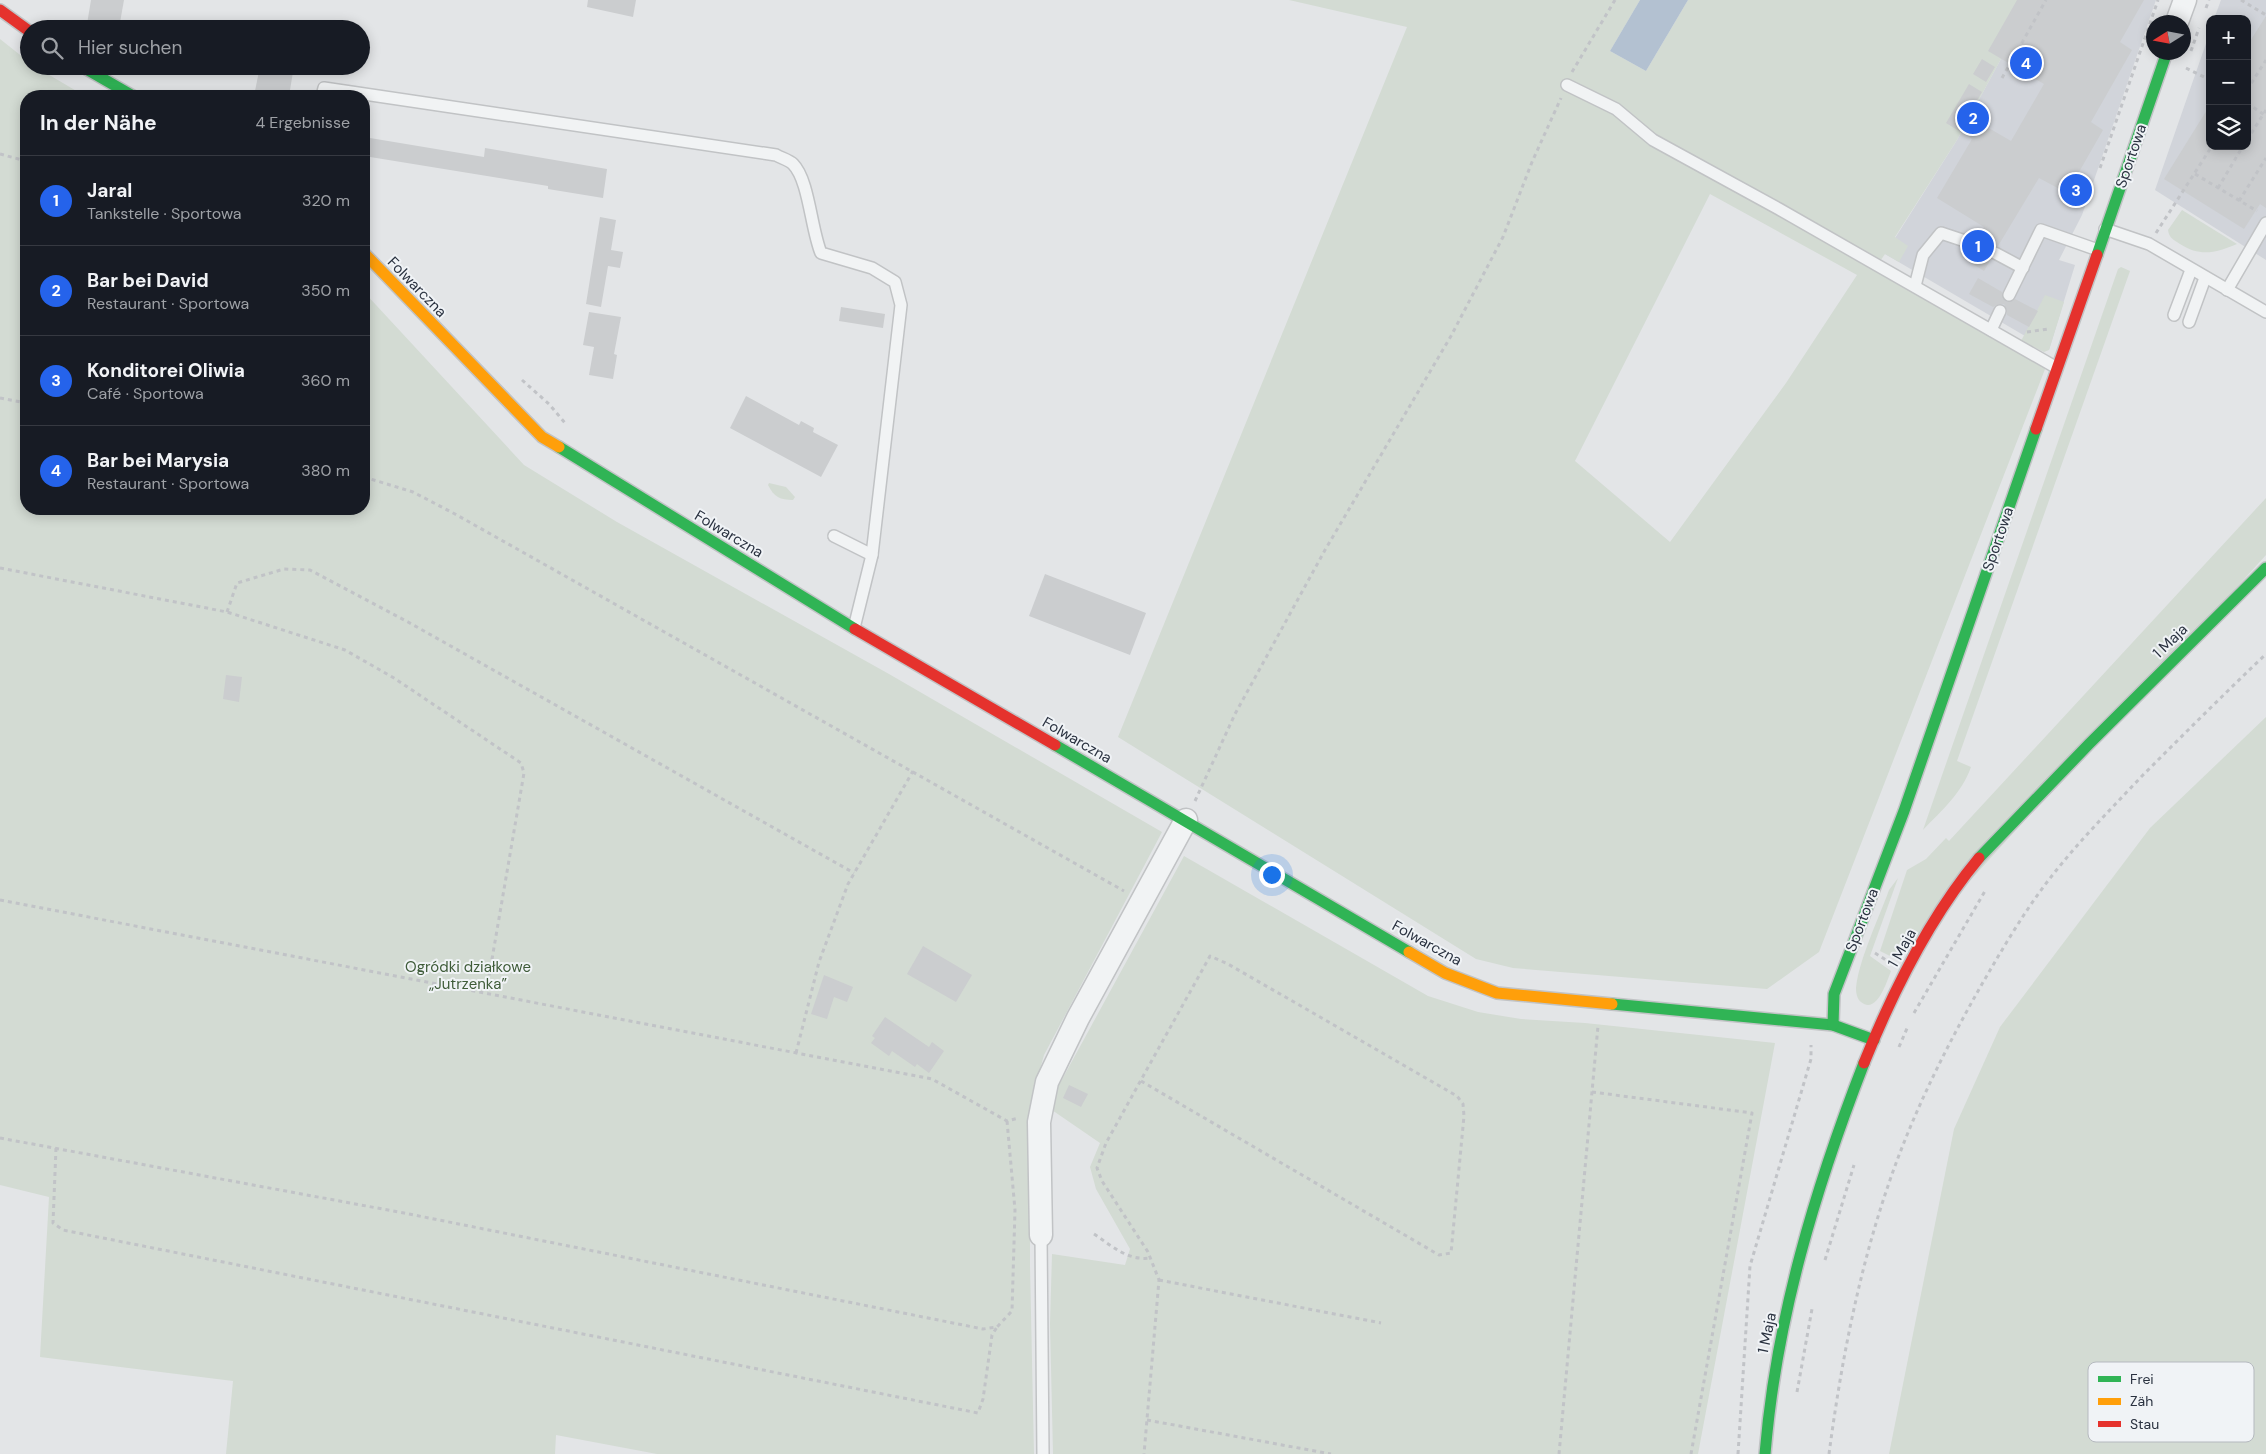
<!DOCTYPE html>
<html lang="de">
<head>
<meta charset="utf-8">
<style>
	:root { --surface:#171b24; --page:#20242c; --text:#f1f3f6; --muted:#9ea1a6; --line:#363941; --accent:#2563eb }
	body { margin:0; font-family:"DM Sans",sans-serif; background:var(--page); color:var(--text) }
	.controls { position:absolute; right:15px; top:15px; display:grid; overflow:hidden; border-radius:10px; box-shadow:0 2px 12px #0003 }
	.controls button { width:45px; height:45px; display:grid; place-items:center; padding:0; border:0; border-bottom:1px solid var(--line); background:var(--surface); color:var(--text); font:25px sans-serif }
	.compass { position:absolute; left:2146px; top:15px; width:45px; height:45px; border-radius:50%; background:var(--surface); box-shadow:0 2px 12px #0003; rotate:259deg }
	.you { position:absolute; left:1271px; top:874px; width:18px; height:18px; margin:-12px; border:4px solid #fff; border-radius:50%; background:#1a73e8; box-shadow:0 0 0 8px #1a73e833 }
	.badge { display:grid; place-items:center; width:32px; height:32px; border-radius:50%; background:var(--accent); color:#fff; font-size:16px; font-weight:700 }
	.pin { position:absolute; translate:-50% -50%; border:2px solid #fff; box-shadow:0 1px 5px #0006 }
	.list { margin:0; padding:0; list-style:none }
	h2 { display:flex; justify-content:space-between; align-items:center; height:65px; margin:0; padding:0 20px; font-size:21px }
	h2 small { font-size:16px; font-weight:400; color:var(--muted) }
	.list li { display:grid; grid-template-columns:32px 1fr auto; gap:15px; align-items:center; box-sizing:border-box; height:90px; padding:0 20px; border-top:1px solid var(--line) }
	.list b { display:block; font-size:19px; white-space:nowrap }
	.list p { margin:0; font-size:16px; white-space:nowrap; color:var(--muted) }
	.list em { font-size:16px; font-style:normal; color:var(--muted) }
	.icon { flex:none; width:28px; height:28px; fill:none; stroke:currentColor; stroke-width:2; stroke-linecap:round; stroke-linejoin:round }
	.map { position:relative; flex:none; width:2266px; height:1454px; overflow:hidden }
	.search { position:absolute; background:var(--surface); box-shadow:0 2px 12px #0003; left:20px; top:20px; width:350px; height:55px; display:flex; align-items:center; gap:12px; box-sizing:border-box; padding:0 18px; border-radius:28px; color:var(--muted); font-size:19px }
	.panel { position:absolute; background:var(--surface); box-shadow:0 2px 12px #0003; left:20px; top:90px; width:350px; height:425px; border-radius:20px }
	.map>svg:first-child { display:block }
	.built { fill:#d1d4da }
	.green { fill:#d3dbd3; fill-rule:evenodd }
	.water { fill:#b3c1d1 }
	.building { fill:#cbcdcf }
	.lines { fill:none; stroke-linecap:round; stroke-linejoin:round }
	.lane-casing { stroke:#c1c3c5; stroke-width:14 }
	.street-casing { stroke:#c1c3c5; stroke-width:25 }
	.fast-casing { stroke:#c1c3c5; stroke-width:14 }
	.slow-casing { stroke:#c1c3c5; stroke-width:14 }
	.jam-casing { stroke:#c1c3c5; stroke-width:14 }
	.path { stroke:#c1c3c7; stroke-width:3; stroke-dasharray:4 4; stroke-linecap:butt }
	.lane { stroke:#f1f3f4; stroke-width:11 }
	.street { stroke:#f1f3f4; stroke-width:22 }
	.fast { stroke:#30b455; stroke-width:11 }
	.slow { stroke:#ff9f0a; stroke-width:11 }
	.jam { stroke:#e5322d; stroke-width:11 }
	.labels { text-anchor:middle; dominant-baseline:central; stroke-width:4; stroke-linejoin:round; paint-order:stroke }
	.street-label { font-size:15px; fill:#2a3240; stroke:#f0f3f6 }
	.park-label { font-size:15px; fill:#3e5b38; stroke:#f0f3f6 }
	.key { fill:#f0f3f6; stroke:#b5b9bf; stroke-width:1 }
	.key-label { font-size:14px; fill:#2a3240 }
</style>
</head>
<body>
<div class="map">
<svg width="2266" height="1454" viewBox="0 0 2266 1454">
	<rect width="100%" height="100%" fill="#e3e5e7"/>
	<g class="built">
		<path d="M2033 0H2156L2082 215 2059 260 2075 265 2049 350 1885 254 1957 140Z"/>
		<path d="M2221 0H2266V260L2155 190 2210 32V146H2247V19H2214Z"/>
	</g>
	<g class="green">
		<path d="M1289 0H1640L1610 51 1646 71 1688 0H2033L1957 140 1895 237 1908 246 1899 262 1885 254 1874 270 2047 364 1819 952 1767 989 1513 968 1476 959 1118 737 1407 27ZM1710 194 1857 275 1786 383 1670 542 1575 461Z"/>
		<path d="M0 39 29 62V66H34L85 96H26V509H364V292L524 465 617 522 889 674 1162 832 1044 1055 1030 1105V1266L1034 1454H657L556 1435 555 1454H226L233 1381 40 1357 49 1197 0 1185Z"/>
		<path d="M2182 210 2237 244C2216 253 2200 257 2180 244 2174 240 2169 238 2168 230Z"/>
		<path d="M2121 267 2130 271 1957 761 1971 767C1962 793 1942 810 1923 830L2118 269Z"/>
		<path d="M2045 295 2064 302 2049 350 2044 352 2021 341Z"/>
		<path d="M769 483 786 487 795 497 793 500C780 500 774 497 768 485Z"/>
		<path d="M2266 498V555L1898 960 1880 951 1907 870 1926 859 1946 838 1949 841Z"/>
		<path d="M2266 717V1454H1889L1954 1129 2000 1027 2150 828Z"/>
		<path d="M1184 856 1428 996 1478 1012 1521 1019 1585 1023 1775 1043 1698 1454H1053L1050 1324 1052 1254 1125 1265 1130 1249 1096 1189 1090 1167 1100 1143 1049 1108 1053 1096Z"/>
		<path d="M1898 878 1870 956 1891 971C1887 981 1877 1015 1861 1002 1857 999 1856 993 1856 988 1859 959 1879 918 1889 890Z"/>
	</g>
	<path class="water" d="M1640 0H1688L1646 71 1610 51Z"/>
	<g class="building">
		<path d="M91 0H124L119 28 87 24Z"/>
		<path d="M588 0H636L633 17 587 7Z"/>
		<path d="M2017 0H2144L2120 42 2132 50 2091 122 2103 130 2067 193 2039 178 1998 246H1994L1989 249 1988 254 1991 259 1984 271 1965 259 1970 250 1976 251 1981 247V242L1977 238 1984 227 1937 198 1972 139 1946 123 1969 84 1982 92 1968 116 2011 141 2044 84 1988 51Z"/>
		<path d="M2266 16V208L2260 204 2244 229 2164 179 2210 105V146H2247V46Z"/>
		<path d="M1982 59 1995 67 1986 82 1973 74Z"/>
		<path d="M260 66H294L289 96H254Z"/>
		<path d="M364 137 484 157 485 148 607 169 603 198 548 189V186L364 156Z"/>
		<path d="M600 217 616 220 611 250 623 252 620 268 608 266 601 307 586 304Z"/>
		<path d="M1978 278 2002 292V296L2005 301 2010 302 2015 299 2038 311 2029 327 2007 315V310L2004 304H1999L1993 307 1969 294Z"/>
		<path d="M841 307 885 314 883 328 839 321Z"/>
		<path d="M589 312 621 317 614 354 617 355 613 379 589 375 594 347 583 345Z"/>
		<path d="M746 396 799 425 801 421 814 428 813 432 838 445 821 477 730 428Z"/>
		<path d="M1045 574 1146 613 1130 655 1029 616Z"/>
		<path d="M226 675 242 677 239 702 223 699Z"/>
		<path d="M923 946 972 975 956 1002 907 974Z"/>
		<path d="M824 975 853 987 847 1002 834 997 827 1019 811 1014Z"/>
		<path d="M885 1017 929 1047 932 1042 944 1051 929 1073 917 1064 915 1067 892 1051 889 1056 871 1043 875 1038 872 1036Z"/>
		<path d="M1069 1085 1088 1094 1081 1107 1063 1098Z"/>
	</g>
	<g class="lines">
		<g class="lane-casing">
			<g id="lane">
				<path d="M1567 85 1616 109 1653 140 1779 209 2057 368"/>
				<path d="M322 96 324 88 776 155C781 158 789 160 793 164 809 180 811 229 821 253L872 268 895 282 901 305 872 555 854 628"/>
				<path d="M2105 229 2149 244 2266 312"/>
				<path d="M1995 253 2023 268"/>
				<path d="M1915 286 1923 255 1941 233 1974 244"/>
				<path d="M2227 290 2266 223"/>
				<path d="M2009 295 2041 230 2098 250"/>
				<path d="M2174 315 2191 270"/>
				<path d="M2189 322 2205 278"/>
				<path d="M1991 330 2000 311"/>
				<path d="M834 536 872 555"/>
				<path d="M1041 1235 1043 1454"/>
			</g>
		</g>
		<g class="street-casing">
			<g id="street">
				<path d="M2177 22 2185 0"/>
				<path d="M1041 1235 1039 1122 1047 1082 1078 1018 1186 820"/>
			</g>
		</g>
		<g class="fast-casing">
			<g id="fast">
				<path d="M81 66 133 96"/>
				<path d="M2097 255 2167 52"/>
				<path d="M559 447 855 629"/>
				<path d="M1055 745 1409 952"/>
				<path d="M1979 858 2089 744 2266 568"/>
				<path d="M1612 1004 1833 1025 1874 1040"/>
				<path d="M1833 1025 1834 994 1904 811 2036 429"/>
				<path d="M1765 1454C1776 1319 1815 1189 1864 1063"/>
			</g>
		</g>
		<g class="slow-casing">
			<g id="slow">
				<path d="M364 253 542 437 559 447"/>
				<path d="M1409 952 1445 973 1497 993 1612 1004"/>
			</g>
		</g>
		<g class="jam-casing">
			<g id="jam">
				<path d="M0 10 29 31"/>
				<path d="M2036 429 2097 255"/>
				<path d="M855 629 1055 745"/>
				<path d="M1864 1063C1893 991 1929 918 1979 858"/>
			</g>
		</g>
		<g class="path">
			<path d="M2241 0 2266 15"/>
			<path d="M2206 8 2209 0"/>
			<path d="M2191 51 2199 28"/>
			<path d="M2186 68 2210 80"/>
			<path d="M1572 72 1615 0"/>
			<path d="M2002 78 2046 0"/>
			<path d="M2247 90 2266 60"/>
			<path d="M2247 103 2266 116"/>
			<path d="M2247 140 2266 110"/>
			<path d="M0 154 26 161"/>
			<path d="M2100 168 2158 0"/>
			<path d="M2195 174 2257 211"/>
			<path d="M2218 188 2243 146"/>
			<path d="M2239 201 2266 158"/>
			<path d="M2156 233 2212 146"/>
			<path d="M2027 332 2048 329"/>
			<path d="M522 380 549 404 565 423"/>
			<path d="M0 398 26 403"/>
			<path d="M364 477 413 492 455 514 1124 891"/>
			<path d="M0 568 227 612 345 650 394 678 521 763 524 773 486 994"/>
			<path d="M227 612 237 583 284 569 310 570 408 622 854 873"/>
			<path d="M1195 801 1235 714 1325 550 1451 336 1503 237 1532 162 1561 98"/>
			<path d="M0 900 932 1079 1007 1121 1019 1118"/>
			<path d="M1875 953 1886 960"/>
			<path d="M1914 1013 1985 891"/>
			<path d="M1899 1047 1908 1026"/>
			<path d="M796 1053 819 962 848 884 913 771"/>
			<path d="M1141 1081 1439 1255 1451 1253 1464 1116 1463 1104 1457 1096 1228 964 1210 956 1106 1143 1097 1168 1102 1181 1148 1252 1159 1280 1144 1454"/>
			<path d="M1592 1092 1752 1113 1691 1454"/>
			<path d="M0 1138 404 1213 983 1329 997 1327 1012 1311 1015 1210 1007 1121"/>
			<path d="M56 1148 53 1223 63 1230 978 1413 983 1399 992 1335 997 1327"/>
			<path d="M1094 1234C1112 1246 1128 1261 1150 1258"/>
			<path d="M1825 1260 1854 1165"/>
			<path d="M1159 1280 1381 1323"/>
			<path d="M1797 1392 1812 1309"/>
			<path d="M1147 1420 1331 1454"/>
			<path d="M1559 1454 1598 1026"/>
			<path d="M1738 1454 1750 1266 1811 1059V1045"/>
			<path d="M1829 1454C1842 1356 1861 1259 1895 1166 1918 1103 1949 1042 1982 984 2003 948 2025 910 2051 877 2079 841 2111 809 2142 776 2183 735 2224 694 2266 654"/>
		</g>
		<use href="#lane" class="lane"/>
		<use href="#street" class="street"/>
		<use href="#fast" class="fast"/>
		<use href="#slow" class="slow"/>
		<use href="#jam" class="jam"/>
	</g>
	<g class="labels">
		<g class="street-label">
			<text transform="translate(2131 156) rotate(-71)">Sportowa</text>
			<text transform="translate(417 287) rotate(46)">Folwarczna</text>
			<text transform="translate(729 534) rotate(31)">Folwarczna</text>
			<text transform="translate(1998 539) rotate(-71)">Sportowa</text>
			<text transform="translate(2170 641) rotate(-44)">1 Maja</text>
			<text transform="translate(1077 740) rotate(30)">Folwarczna</text>
			<text transform="translate(1862 920) rotate(-69)">Sportowa</text>
			<text transform="translate(1427 943) rotate(29)">Folwarczna</text>
			<text transform="translate(1902 948) rotate(-61)">1 Maja</text>
			<text transform="translate(1767 1333) rotate(-78)">1 Maja</text>
		</g>
		<g class="park-label">
			<text x="468" y="967">Ogródki działkowe<tspan x="468" dy="17">„Jutrzenka”</tspan></text>
		</g>
	</g>
	<rect x="2088" y="1362" width="166" height="80" rx="8" class="key"/>
	<rect x="2098" y="1376" width="23" height="6" fill="#30b455"/>
	<rect x="2098" y="1398" width="23" height="7" fill="#ff9f0a"/>
	<rect x="2098" y="1421" width="23" height="6" fill="#e5322d"/>
	<g class="key-label">
		<text x="2130" y="1384">Frei</text>
		<text x="2130" y="1406">Zäh</text>
		<text x="2130" y="1429">Stau</text>
	</g>
</svg>
<div class="controls">
<button>+</button>
<button>−</button>
<button><svg class="icon" aria-label="layers" viewBox="0 0 24 24"><path d="M12 4l9 5-9 5-9-5zM3 14l9 5 9-5"/></svg></button>
</div>
<svg class="compass" viewBox="-18 -18 36 36"><path d="M0-13l5 13h-10z" fill="#e53935"/><path d="M0 13l5-13h-10z" fill="#9ea1a6"/></svg>
<div class="you"></div>
<div class="pin badge" style="left:1978px;top:246px">1</div>
<div class="pin badge" style="left:1973px;top:118px">2</div>
<div class="pin badge" style="left:2076px;top:190px">3</div>
<div class="pin badge" style="left:2026px;top:63px">4</div>
<div class="search"><svg class="icon" aria-label="search" viewBox="0 0 24 24"><circle cx="10" cy="10" r="6"/><path d="M15 15l6 6"/></svg>Hier suchen</div>
<section class="panel">
<h2>In der Nähe<small>4 Ergebnisse</small></h2>
<ul class="list">
<li><span class="badge">1</span><div><b>Jaral</b><p>Tankstelle · Sportowa</p></div><em>320 m</em></li>
<li><span class="badge">2</span><div><b>Bar bei David</b><p>Restaurant · Sportowa</p></div><em>350 m</em></li>
<li><span class="badge">3</span><div><b>Konditorei Oliwia</b><p>Café · Sportowa</p></div><em>360 m</em></li>
<li><span class="badge">4</span><div><b>Bar bei Marysia</b><p>Restaurant · Sportowa</p></div><em>380 m</em></li>
</ul>
</section>
</div>
</body>
</html>
